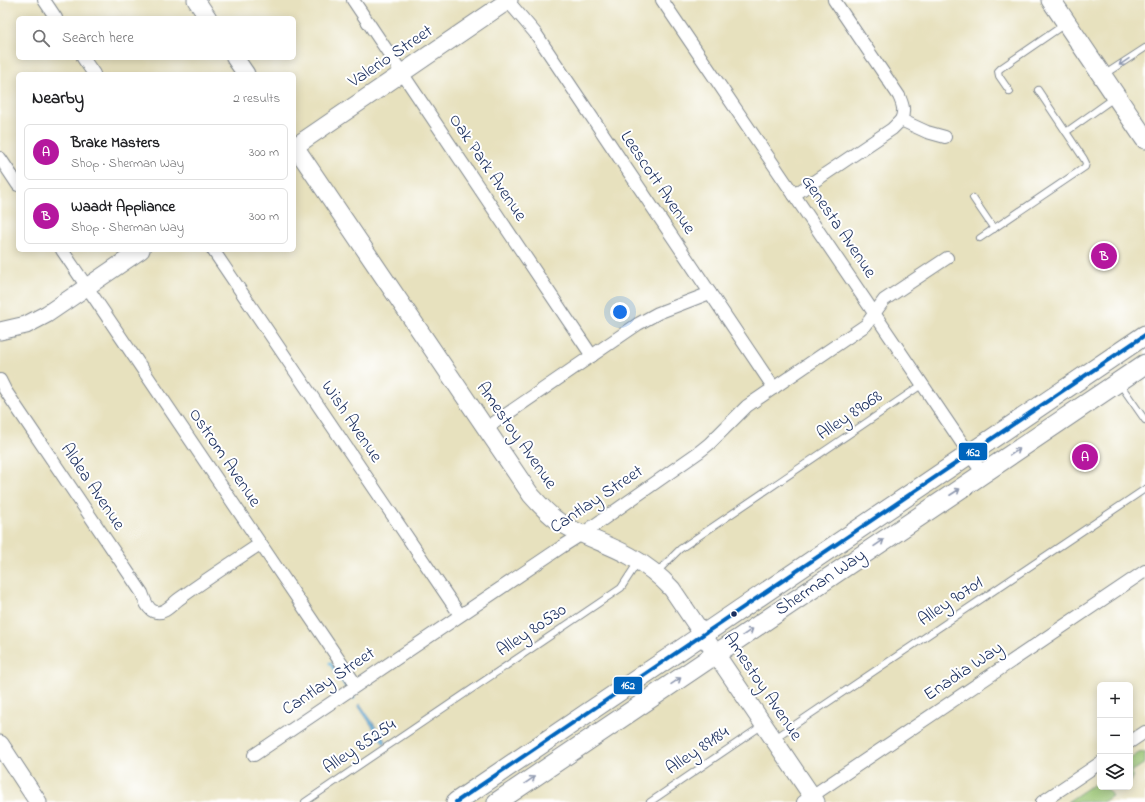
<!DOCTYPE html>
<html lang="en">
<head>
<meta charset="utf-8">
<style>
	:root { --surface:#fff; --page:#f6f6f6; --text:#202124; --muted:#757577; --line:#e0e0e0; --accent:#b5179e }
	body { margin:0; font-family:"Indie Flower",sans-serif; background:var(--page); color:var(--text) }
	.controls { position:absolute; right:12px; bottom:12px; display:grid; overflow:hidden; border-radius:6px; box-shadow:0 2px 10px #0003 }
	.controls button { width:36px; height:36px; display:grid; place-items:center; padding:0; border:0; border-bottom:1px solid var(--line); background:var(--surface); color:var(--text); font:20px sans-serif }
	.you { position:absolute; left:620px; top:312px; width:14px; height:14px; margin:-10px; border:3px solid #fff; border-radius:50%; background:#1a73e8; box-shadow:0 0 0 6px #1a73e833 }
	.badge { display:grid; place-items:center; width:26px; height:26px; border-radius:50%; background:var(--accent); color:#fff; font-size:13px; font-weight:700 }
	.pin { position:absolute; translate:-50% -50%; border:2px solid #fff; box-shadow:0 1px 4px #0006 }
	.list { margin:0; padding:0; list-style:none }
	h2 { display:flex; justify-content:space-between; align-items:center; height:52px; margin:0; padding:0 16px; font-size:17px }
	h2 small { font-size:13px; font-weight:400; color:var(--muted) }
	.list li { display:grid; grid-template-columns:26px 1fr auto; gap:12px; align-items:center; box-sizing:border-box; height:56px; margin:0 8px 8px; padding:0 8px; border:1px solid var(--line); border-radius:6px }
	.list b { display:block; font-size:15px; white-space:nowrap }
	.list p { margin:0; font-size:13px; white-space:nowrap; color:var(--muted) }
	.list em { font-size:13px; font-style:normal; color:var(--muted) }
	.icon { flex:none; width:22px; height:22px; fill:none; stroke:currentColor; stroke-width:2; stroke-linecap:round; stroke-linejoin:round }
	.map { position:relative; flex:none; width:1145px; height:802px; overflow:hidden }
	.search { position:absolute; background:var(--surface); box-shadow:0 2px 10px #0003; left:16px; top:16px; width:280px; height:44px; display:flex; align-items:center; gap:10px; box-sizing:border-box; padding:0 14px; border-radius:6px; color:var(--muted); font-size:15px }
	.panel { position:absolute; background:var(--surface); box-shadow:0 2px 10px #0003; left:16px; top:72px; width:280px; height:180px; border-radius:6px }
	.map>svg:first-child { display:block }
	.green { fill:#97c370; stroke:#597967 }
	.water { fill:#66b8e2; stroke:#4074a0 }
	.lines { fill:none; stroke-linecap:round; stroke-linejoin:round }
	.stream { stroke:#66b8e2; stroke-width:3 }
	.lane-casing { stroke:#81888e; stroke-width:8 }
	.street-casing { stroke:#81888e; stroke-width:14 }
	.secondary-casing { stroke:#81888e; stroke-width:19 }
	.primary-casing { stroke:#81888e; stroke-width:21 }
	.lane { stroke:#fff; stroke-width:6 }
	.street { stroke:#fff; stroke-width:12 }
	.secondary { stroke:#fff; stroke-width:17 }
	.primary { stroke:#fff; stroke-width:19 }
	.bus-1-casing { stroke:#fff; stroke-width:7 }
	.bus-1 { stroke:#0065bd; stroke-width:4 }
	.oneway { stroke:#8d97ae }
	.bus-dot { fill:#1b2f5e; stroke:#fff; stroke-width:1.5 }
	.labels { text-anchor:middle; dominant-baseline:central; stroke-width:4; stroke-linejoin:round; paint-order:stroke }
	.street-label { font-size:18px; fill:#1b2f5e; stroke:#fff }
	.line-badge { stroke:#fff; stroke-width:1.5 }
	.badge-label { font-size:11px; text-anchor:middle; font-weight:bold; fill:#fff }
</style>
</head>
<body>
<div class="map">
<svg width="1145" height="802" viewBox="0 0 1145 802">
	<rect width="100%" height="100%" fill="#fff"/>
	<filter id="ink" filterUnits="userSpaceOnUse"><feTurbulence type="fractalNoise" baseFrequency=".025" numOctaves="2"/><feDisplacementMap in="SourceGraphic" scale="8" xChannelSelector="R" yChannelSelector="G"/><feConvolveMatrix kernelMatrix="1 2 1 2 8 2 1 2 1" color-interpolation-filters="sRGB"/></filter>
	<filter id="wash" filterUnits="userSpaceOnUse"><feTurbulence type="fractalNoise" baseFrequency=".012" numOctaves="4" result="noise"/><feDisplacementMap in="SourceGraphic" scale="16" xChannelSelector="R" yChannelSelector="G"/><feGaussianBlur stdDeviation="0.9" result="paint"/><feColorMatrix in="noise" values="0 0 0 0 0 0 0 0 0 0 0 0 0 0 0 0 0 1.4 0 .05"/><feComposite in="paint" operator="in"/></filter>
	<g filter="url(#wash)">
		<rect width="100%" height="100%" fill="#e7e1be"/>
		<g class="green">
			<path d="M1145 752V763L1131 772 1133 775 1130 782V759L1139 753Z"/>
			<path d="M1100 780V787H1106L1112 796 1103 802H1067Z"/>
		</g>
		<path class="water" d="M360 704 386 742 384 744 358 705Z"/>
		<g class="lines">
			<g class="stream">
				<path d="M330 663 347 688"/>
				<path d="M350 693 354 698"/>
			</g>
		</g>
	</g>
	<g filter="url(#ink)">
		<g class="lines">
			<g class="lane-casing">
				<g id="lane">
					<path d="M1105 74 1145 48"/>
					<path d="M1010 92 999 76 998 71 1001 68 1065 24"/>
					<path d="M1066 132 1114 98"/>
					<path d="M973 198 994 229"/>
					<path d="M980 238 1085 167 1086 163 1084 159 1038 90"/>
					<path d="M1120 384 1145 420"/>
					<path d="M657 572 680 549 923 384"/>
					<path d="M775 738 1145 489"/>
					<path d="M305 802 621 588 638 562"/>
					<path d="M650 802 763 725"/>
				</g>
			</g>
			<g class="street-casing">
				<g id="street">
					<path d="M44 0 56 18"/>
					<path d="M353 0 592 356"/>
					<path d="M507 0 536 34 774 388"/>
					<path d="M662 0 983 474"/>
					<path d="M834 0 899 96C903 105 905 111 901 120L927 132 945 137"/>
					<path d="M83 58 94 74"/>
					<path d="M0 158 18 185"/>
					<path d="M794 195 892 129 901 120"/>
					<path d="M62 250 356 685"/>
					<path d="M213 250 460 615"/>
					<path d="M0 380 5 390 142 593C144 599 148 611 156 612 165 614 172 604 179 599 205 580 233 562 260 544"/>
					<path d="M485 429 638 324 658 313 710 293"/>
					<path d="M1130 742 1145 732"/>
					<path d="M254 755 563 546 582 534 699 452 709 444 747 406 866 325 884 300 947 258"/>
					<path d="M803 802 1145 571"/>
					<path d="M1042 802 1100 763"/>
				</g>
			</g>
			<g class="secondary-casing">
				<g id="secondary">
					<path d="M196 0 208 18"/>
					<path d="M235 58 246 74"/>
					<path d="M294 145 531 495C539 504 548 514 558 521 580 536 607 543 630 556 646 565 660 576 672 589L816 802"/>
					<path d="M294 147 509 0"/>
					<path d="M0 331 26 325 47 314 141 250"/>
					<path d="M0 744 38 802"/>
				</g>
			</g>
			<g class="primary-casing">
				<g id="primary">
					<path d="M1051 0 1145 139"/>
					<path d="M456 802 1145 335"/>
					<path d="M497 802 1145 364"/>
				</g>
			</g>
			<use href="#lane" class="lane"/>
			<use href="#street" class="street"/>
			<use href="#secondary" class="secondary"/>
			<use href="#primary" class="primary"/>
			<g class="bus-1-casing">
				<path id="bus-1" d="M456 802 1145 335"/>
			</g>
			<use href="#bus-1" class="bus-1"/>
		</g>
		<defs><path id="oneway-shaft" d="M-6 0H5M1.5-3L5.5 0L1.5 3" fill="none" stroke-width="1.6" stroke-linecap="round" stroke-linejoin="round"/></defs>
		<g class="oneway">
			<use href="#oneway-shaft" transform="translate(1124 62) rotate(146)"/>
			<use href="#oneway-shaft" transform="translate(1015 452) rotate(-34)"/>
			<use href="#oneway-shaft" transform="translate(955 492) rotate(-33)"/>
			<use href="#oneway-shaft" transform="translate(879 543) rotate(-34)"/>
			<use href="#oneway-shaft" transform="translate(748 632) rotate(-34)"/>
			<use href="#oneway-shaft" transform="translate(676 681) rotate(-34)"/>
			<use href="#oneway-shaft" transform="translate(530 780) rotate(-34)"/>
		</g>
	</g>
	<circle class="bus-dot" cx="734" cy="614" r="3.5"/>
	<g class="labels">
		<g class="street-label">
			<text transform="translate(391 57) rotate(-34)">Valerio Street</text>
			<text transform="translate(487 168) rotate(56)">Oak Park Avenue</text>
			<text transform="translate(657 183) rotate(56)">Leescott Avenue</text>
			<text transform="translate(838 227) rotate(56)">Genesta Avenue</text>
			<text transform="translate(850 416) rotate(-34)">Alley 89068</text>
			<text transform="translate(351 422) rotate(56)">Wish Avenue</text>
			<text transform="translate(516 436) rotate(55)">Amestoy Avenue</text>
			<text transform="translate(224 458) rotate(56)">Ostrom Avenue</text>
			<text transform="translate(92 487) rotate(56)">Aldea Avenue</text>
			<text transform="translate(597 500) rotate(-34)">Cantlay Street</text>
			<text transform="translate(821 583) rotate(-34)">Sherman Way</text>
			<text transform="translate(951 602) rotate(-34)">Alley 90701</text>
			<text transform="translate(532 631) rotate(-34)">Alley 80530</text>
			<text transform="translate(964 672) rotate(-34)">Enadia Way</text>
			<text transform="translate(329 682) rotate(-34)">Cantlay Street</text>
			<text transform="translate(762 687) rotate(56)">Amestoy Avenue</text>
			<text transform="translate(360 747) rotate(-34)">Alley 85254</text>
			<text transform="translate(698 751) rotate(-34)">Alley 89184</text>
		</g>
	</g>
	<g class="line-badge">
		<rect x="958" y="442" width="30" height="19" rx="4" fill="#0065bd"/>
		<rect x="613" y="676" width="30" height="19" rx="4" fill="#0065bd"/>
	</g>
	<g class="badge-label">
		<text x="973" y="456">162</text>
		<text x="628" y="689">162</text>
	</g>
</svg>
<div class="controls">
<button>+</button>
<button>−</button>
<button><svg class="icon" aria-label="layers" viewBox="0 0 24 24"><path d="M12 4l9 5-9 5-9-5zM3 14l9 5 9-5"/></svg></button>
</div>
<div class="you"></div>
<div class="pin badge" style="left:1085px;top:457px">A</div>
<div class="pin badge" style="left:1104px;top:256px">B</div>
<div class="search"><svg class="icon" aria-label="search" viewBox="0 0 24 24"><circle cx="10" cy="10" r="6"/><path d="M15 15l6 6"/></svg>Search here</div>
<section class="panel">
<h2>Nearby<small>2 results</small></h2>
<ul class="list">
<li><span class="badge">A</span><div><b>Brake Masters</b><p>Shop · Sherman Way</p></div><em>300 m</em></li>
<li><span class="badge">B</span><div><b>Waadt Appliance</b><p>Shop · Sherman Way</p></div><em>300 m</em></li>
</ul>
</section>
</div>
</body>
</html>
